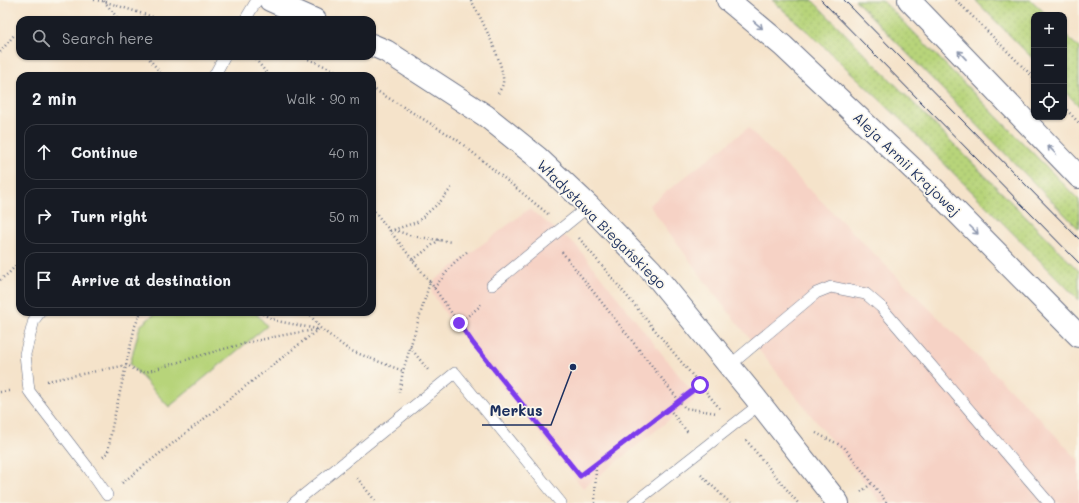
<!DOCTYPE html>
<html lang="en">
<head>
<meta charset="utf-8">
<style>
	:root { --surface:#171b24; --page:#20242c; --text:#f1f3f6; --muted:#9ea1a6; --line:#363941 }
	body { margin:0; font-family:Mali,sans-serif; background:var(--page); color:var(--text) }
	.controls { position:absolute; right:12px; top:12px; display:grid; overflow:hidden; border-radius:8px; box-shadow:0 1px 3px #0004 }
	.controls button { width:36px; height:36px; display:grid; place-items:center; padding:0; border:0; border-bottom:1px solid var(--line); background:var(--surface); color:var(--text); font:20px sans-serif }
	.stop { position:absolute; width:12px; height:12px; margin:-9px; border:3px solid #7c3aed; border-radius:50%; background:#fff }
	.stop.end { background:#7c3aed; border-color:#fff; box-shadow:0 1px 4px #0008 }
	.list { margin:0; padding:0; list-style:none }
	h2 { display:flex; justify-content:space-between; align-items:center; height:52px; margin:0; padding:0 16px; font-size:17px }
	h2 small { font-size:13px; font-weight:400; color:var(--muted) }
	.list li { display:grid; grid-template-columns:26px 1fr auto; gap:12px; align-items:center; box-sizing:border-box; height:56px; margin:0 8px 8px; padding:0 8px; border:1px solid var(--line); border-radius:12px }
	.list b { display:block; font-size:15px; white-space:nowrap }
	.list em { font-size:13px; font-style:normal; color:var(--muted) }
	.icon { flex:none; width:22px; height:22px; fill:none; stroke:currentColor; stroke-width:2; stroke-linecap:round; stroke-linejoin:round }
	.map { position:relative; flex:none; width:1079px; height:503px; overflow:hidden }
	.search { position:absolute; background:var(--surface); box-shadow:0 1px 3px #0004; left:16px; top:16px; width:360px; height:44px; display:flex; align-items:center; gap:10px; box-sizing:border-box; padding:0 14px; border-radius:12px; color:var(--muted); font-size:15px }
	.panel { position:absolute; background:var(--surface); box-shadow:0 1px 3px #0004; left:16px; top:72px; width:360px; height:244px; border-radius:12px }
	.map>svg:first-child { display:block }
	.built { fill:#f6d2c5 }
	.grass { fill:url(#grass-dots); stroke:#69826c }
	.green { fill:#b7d47a; stroke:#69826c }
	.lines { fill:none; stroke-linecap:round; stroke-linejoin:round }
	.service-casing { stroke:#676e84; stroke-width:12 }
	.minor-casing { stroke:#676e84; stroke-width:24 }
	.primary-casing { stroke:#676e84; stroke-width:24 }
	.path { stroke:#676e84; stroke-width:2.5; stroke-dasharray:1 3; stroke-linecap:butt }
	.service { stroke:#fff; stroke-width:11 }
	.minor { stroke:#fff; stroke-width:22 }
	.primary { stroke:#fff; stroke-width:22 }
	.tram { stroke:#1b2f5e; stroke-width:1 }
	.oneway { stroke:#8d97ae }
	.route { stroke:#7c3aed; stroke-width:5 }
	.labels { text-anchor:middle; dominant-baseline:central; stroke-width:3.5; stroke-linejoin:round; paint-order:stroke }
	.street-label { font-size:14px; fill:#1b2f5e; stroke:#fbf7ec }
	.leader { fill:none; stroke:#1b2f5e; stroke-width:1.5 }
	.callout-dot { fill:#1b2f5e; stroke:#fbf7ec; stroke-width:1.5 }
	.callout-label { font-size:15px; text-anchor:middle; font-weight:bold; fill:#1b2f5e; stroke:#fbf7ec; stroke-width:3.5; stroke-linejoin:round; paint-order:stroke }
</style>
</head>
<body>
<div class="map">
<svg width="1079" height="503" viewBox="0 0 1079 503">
	<defs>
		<pattern id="grass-dots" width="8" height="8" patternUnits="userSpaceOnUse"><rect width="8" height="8" fill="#b7d47a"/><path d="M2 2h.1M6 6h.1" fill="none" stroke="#9db66c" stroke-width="1.8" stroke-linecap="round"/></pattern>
	</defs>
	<rect width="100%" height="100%" fill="#fbf7ec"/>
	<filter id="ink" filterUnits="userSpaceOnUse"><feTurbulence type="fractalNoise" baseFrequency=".025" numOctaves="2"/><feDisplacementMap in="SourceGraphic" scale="8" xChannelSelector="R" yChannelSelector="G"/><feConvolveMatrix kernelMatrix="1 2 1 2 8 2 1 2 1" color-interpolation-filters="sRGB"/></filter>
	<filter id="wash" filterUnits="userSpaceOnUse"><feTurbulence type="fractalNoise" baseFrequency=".012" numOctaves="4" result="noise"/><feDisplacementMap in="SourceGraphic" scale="16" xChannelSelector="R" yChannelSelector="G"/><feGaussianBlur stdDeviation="0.9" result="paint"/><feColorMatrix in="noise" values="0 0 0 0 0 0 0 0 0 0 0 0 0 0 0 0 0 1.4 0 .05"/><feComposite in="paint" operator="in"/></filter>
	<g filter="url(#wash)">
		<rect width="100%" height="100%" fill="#f5e3ca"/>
		<g class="built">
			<path d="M748 128 1045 424 1079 461V503H881L715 295 649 205Z"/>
			<path d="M529 209 575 244 697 398 583 488 451 322 432 293 435 280Z"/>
		</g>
		<g class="grass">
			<path d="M772 0H812L1079 271V300L900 119 817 40Z"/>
			<path d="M855 0H882L1079 200V229Z"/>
			<path d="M975 0H1031L1047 15H1034V60Z"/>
			<path d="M1064 33 1079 48V106L1064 91Z"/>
		</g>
		<path class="green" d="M157 312H255L267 326 169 407 130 364 140 326Z"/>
	</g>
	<g filter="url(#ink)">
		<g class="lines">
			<g class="service-casing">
				<g id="service">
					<path d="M245 20 257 0"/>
					<path d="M214 76 225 56"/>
					<path d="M492 285 589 206"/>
					<path d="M40 312 34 320 25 354 29 391 89 469 107 495"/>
					<path d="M729 366 816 293 831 287 866 294 881 307 1049 503"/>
					<path d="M294 503 455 373 561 503"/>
					<path d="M634 503 760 404"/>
				</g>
			</g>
			<g class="minor-casing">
				<g id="minor">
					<path d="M270 0 315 20"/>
					<path d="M372 45 386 51 486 116 537 157 589 206 651 270 754 396 838 503"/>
				</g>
			</g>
			<g class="primary-casing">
				<g id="primary">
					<path d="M728 0 783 46 932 187 1079 336"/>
					<path d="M909 0 1079 177"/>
				</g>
			</g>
			<g class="path">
				<path d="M94 0 103 1 162 20"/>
				<path d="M471 0C480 16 506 67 503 83 503 86 499 91 498 94"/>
				<path d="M956 0 1034 78"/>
				<path d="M104 1 119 20"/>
				<path d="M0 52 15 34"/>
				<path d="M147 56 163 76"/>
				<path d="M253 56 269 76"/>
				<path d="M301 56 348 76"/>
				<path d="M372 88 456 139 548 214"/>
				<path d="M1064 107 1079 123"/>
				<path d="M372 208 430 282 403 371 399 393"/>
				<path d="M394 230 412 236 452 242"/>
				<path d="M390 231 417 222 440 202 453 186"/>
				<path d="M579 238 721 410"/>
				<path d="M562 252 685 408 717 413"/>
				<path d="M413 260 439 240"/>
				<path d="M0 280 9 273 20 261"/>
				<path d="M430 282 472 342 580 476 700 385"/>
				<path d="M434 288 454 263 469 250"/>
				<path d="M259 312 277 321 317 329"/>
				<path d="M308 312 320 328 349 350 403 371"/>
				<path d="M459 323 479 307 482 302"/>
				<path d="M410 347 428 370"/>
				<path d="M47 381 127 365 139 372H146C202 355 258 337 317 330"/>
				<path d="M0 392 9 391"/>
				<path d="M669 409 689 434"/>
				<path d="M816 433 844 447 887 503"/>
				<path d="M746 440 798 503"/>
				<path d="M103 457 108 452 112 427 135 326 141 312"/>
				<path d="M701 475 730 503"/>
				<path d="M357 478 377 503"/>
				<path d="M122 483 320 328"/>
				<path d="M861 492 872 483"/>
				<path d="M595 503 596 464"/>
			</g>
			<use href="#service" class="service"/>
			<use href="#minor" class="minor"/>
			<use href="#primary" class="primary"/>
			<g class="tram">
				<path d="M821 0 1079 263"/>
				<path d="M844 0 1079 239"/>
			</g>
		</g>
		<defs><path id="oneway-shaft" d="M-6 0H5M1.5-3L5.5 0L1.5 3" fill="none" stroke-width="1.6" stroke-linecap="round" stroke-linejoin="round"/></defs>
		<g class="oneway">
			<use href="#oneway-shaft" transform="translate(758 25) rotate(40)"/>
			<use href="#oneway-shaft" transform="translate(962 55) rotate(-133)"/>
			<use href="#oneway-shaft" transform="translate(1052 150) rotate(-134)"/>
			<use href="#oneway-shaft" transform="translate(974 230) rotate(45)"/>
		</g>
	</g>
	<g class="lines" filter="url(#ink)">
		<path class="route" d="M459 323 472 342 580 476 700 385"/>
	</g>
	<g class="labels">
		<g class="street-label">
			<text transform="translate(907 164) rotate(44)">Aleja Armii Krajowej</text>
			<text transform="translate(602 224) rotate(45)">Władysława Biegańskiego</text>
		</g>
	</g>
	<path class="leader" d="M573 367L551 425H482"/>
	<circle class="callout-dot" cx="573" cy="367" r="4"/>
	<g class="callout-label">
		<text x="516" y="416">Merkus</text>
	</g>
</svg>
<div class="controls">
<button>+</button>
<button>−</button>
<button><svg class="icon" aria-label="locate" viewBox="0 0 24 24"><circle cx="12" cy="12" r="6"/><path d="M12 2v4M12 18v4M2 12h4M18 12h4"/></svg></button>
</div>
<div class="stop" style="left:700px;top:385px"></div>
<div class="stop end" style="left:459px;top:323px"></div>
<div class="search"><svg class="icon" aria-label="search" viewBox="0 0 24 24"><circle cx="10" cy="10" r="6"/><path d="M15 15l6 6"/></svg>Search here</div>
<section class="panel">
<h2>2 min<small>Walk · 90 m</small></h2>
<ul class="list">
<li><svg class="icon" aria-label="ahead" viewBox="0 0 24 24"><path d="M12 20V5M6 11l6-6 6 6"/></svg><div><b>Continue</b></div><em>40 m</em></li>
<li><svg class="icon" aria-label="right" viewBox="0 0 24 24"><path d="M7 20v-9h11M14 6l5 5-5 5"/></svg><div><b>Turn right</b></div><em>50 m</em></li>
<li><svg class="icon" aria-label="arrive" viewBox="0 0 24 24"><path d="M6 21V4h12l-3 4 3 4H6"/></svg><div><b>Arrive at destination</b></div></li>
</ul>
</section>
</div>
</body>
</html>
